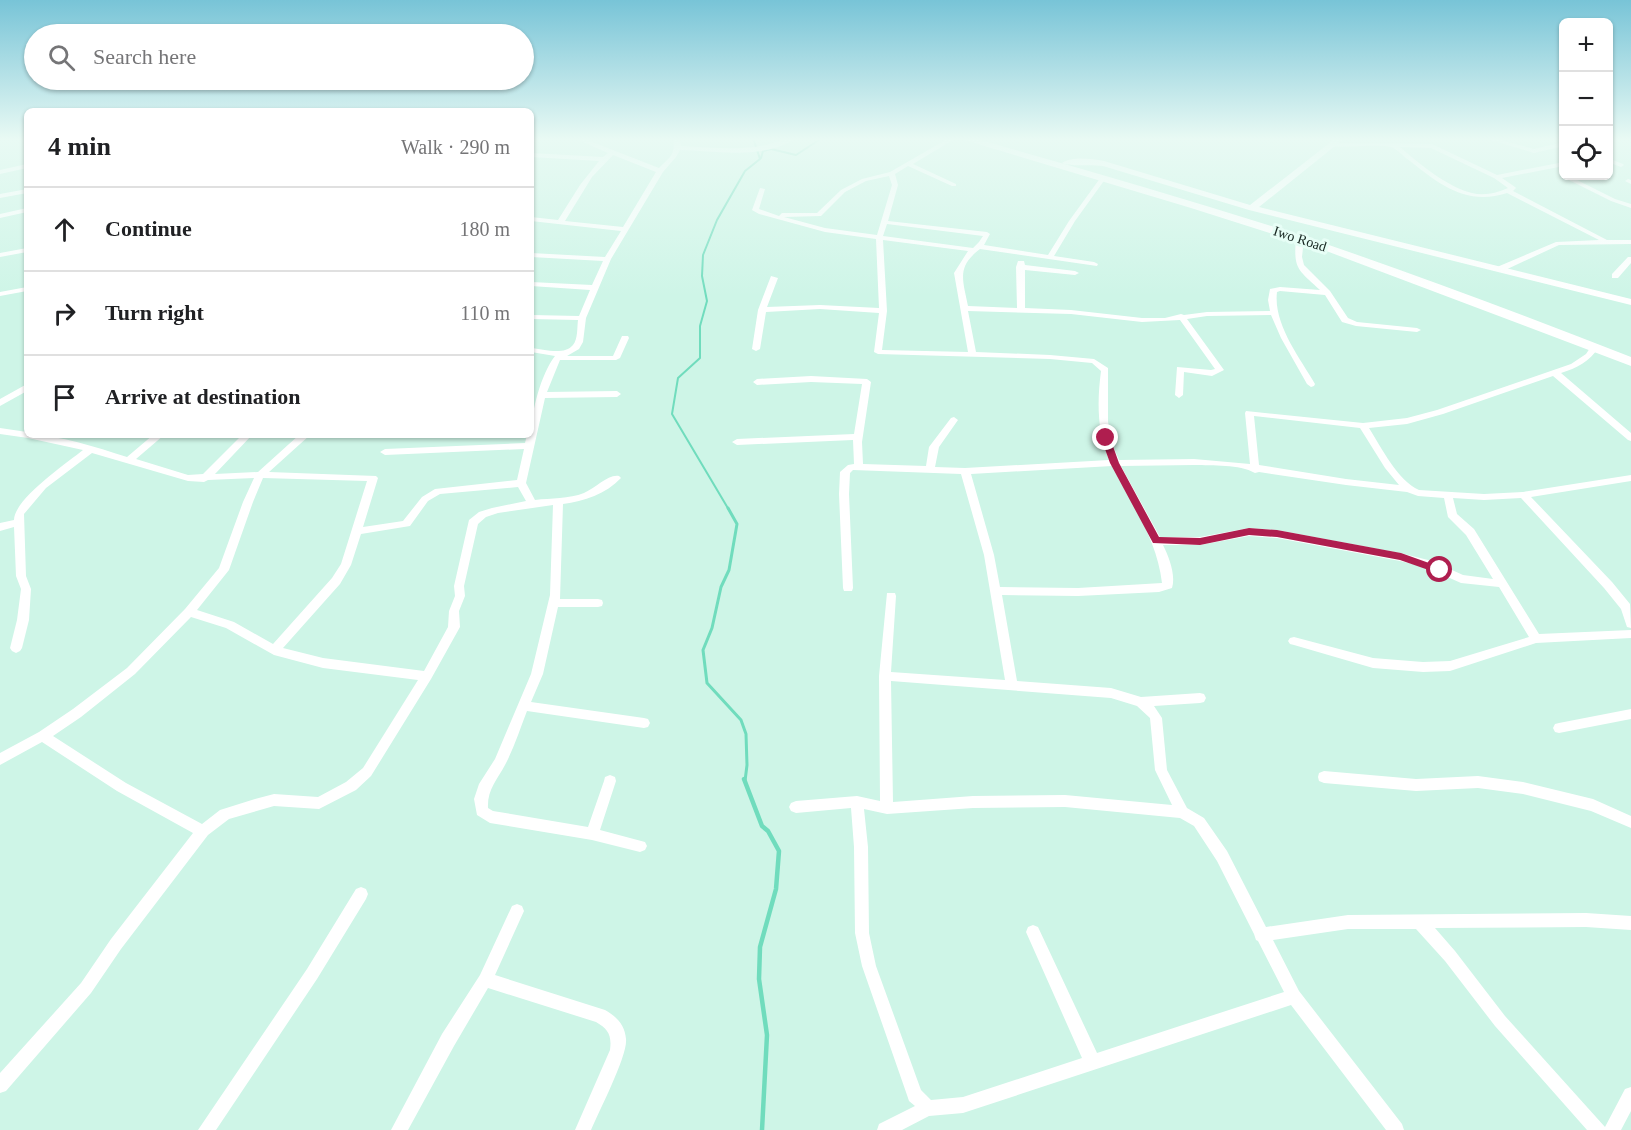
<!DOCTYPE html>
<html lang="en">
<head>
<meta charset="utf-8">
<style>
	:root { --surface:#fff; --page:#f2f2f2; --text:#202124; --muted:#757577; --line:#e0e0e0 }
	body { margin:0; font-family:"Times New Roman",serif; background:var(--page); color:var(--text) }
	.controls { position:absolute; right:18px; top:18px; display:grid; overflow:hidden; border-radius:9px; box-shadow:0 2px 4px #0004 }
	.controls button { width:54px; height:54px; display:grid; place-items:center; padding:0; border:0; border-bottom:2px solid var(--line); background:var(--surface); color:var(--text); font:30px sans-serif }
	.stop { position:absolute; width:18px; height:18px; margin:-14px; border:4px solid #af1e4f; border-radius:50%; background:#fff }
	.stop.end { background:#af1e4f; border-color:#fff; box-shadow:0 2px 6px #0008 }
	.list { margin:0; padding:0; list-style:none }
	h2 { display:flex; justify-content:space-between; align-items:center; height:78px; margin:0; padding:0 24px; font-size:26px }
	h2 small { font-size:20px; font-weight:400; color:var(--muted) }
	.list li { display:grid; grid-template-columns:39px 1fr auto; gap:18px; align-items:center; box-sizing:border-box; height:84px; padding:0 24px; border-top:2px solid var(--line) }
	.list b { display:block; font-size:22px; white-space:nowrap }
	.list em { font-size:20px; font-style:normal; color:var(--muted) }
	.icon { flex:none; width:33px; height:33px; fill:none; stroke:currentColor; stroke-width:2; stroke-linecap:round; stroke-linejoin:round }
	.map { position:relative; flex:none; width:1631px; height:1130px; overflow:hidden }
	.search { position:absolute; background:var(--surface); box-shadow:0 2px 4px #0004; left:24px; top:24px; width:510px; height:66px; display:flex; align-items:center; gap:15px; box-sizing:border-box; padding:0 21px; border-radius:33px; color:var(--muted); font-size:22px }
	.panel { position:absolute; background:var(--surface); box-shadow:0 2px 4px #0004; left:24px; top:108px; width:510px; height:330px; border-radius:9px }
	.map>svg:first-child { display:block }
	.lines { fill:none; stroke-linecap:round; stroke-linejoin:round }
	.stream-far2 { stroke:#70dcbd; stroke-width:2 }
	.stream-far1 { stroke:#70dcbd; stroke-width:3 }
	.stream { stroke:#70dcbd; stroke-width:4.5 }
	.street { fill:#fff; fill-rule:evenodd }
	.secondary { fill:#fff; fill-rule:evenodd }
	.primary { fill:#fff; fill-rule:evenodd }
	.route { fill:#af1e4f }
	.labels { text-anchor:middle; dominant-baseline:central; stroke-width:6; stroke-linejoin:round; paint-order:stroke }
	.far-street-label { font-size:14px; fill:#15241f; stroke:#e7fef6 }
</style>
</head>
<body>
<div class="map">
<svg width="1631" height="1130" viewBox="0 0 1631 1130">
	<rect width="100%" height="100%" fill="#cef5e7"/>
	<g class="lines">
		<g class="stream-far2">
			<path d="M761 158 763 151 771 149 796 155 822 138"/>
			<path d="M729 510 672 414 678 378 700 358V326L707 301 702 276 703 255 717 220 745 171 760 159 753 138"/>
		</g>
		<path class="stream-far1" d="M728 508 737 524 729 570 721 587 712 628 703 650 707 683 741 720 746 734 747 765 745 781"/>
		<path class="stream" d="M744 779 762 826 768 831 779 851 776 889 760 947 759 979 767 1035 762 1130"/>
		<g class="street">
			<path d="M574 138H582L659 168C670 157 676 155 673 138H679L681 146C705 147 730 150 754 147 768 146 783 138 796 138 764 160 717 151 680 150L676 157 663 172 611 259 586 318 583 342 579 349 567 356H613L622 336H628L629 338 620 358 616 360H560L547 392 617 391 621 394 617 397 545 398 526 483 535 500C551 498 569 499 584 493 596 488 608 474 619 476L621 478C606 494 584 501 563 504L560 599H598L602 600 603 603 602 606 598 607H558L543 674 531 702 644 718 648 719 650 723 648 727 644 728 527 711C520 729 514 748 505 765 497 780 487 790 488 808L493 811 588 827 604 781 605 777 610 775 615 777 616 781 600 830 645 842 647 846 645 850 640 852 592 840 490 823 477 815 474 799 479 784 495 759 531 674 550 595 553 505 498 513 486 517 478 524 464 586 465 596 459 611 460 627 431 679 371 776 356 790 319 809 274 806 229 819 208 835 121 949 91 993 6 1091 0 1093V1073L81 983 111 939 193 833 117 791 42 742 0 765V753L39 732 73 709 127 668 185 609 219 568 243 502 254 478 208 480 204 482 188 481 92 453 46 488 24 514 26 576 31 589 29 620 22 648 20 651 16 653 12 651 10 648 17 620 21 589 16 576 14 527 0 531V523L14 520C14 499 67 463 83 450L28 438 0 434V428L27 432V435C61 435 95 447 127 457L153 435H164L136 459 188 475 203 474 242 435H252L215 474 258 472 299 435H310L269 472 376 476 378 478 363 527 403 521 422 497 435 489 517 480 524 449 385 455 380 452 385 449 525 443 527 435H531C531 412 541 374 555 356L531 352V348C543 349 564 356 573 345 578 339 577 327 578 320L531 319V315L579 316 590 290 531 286V282L592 285 603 261 531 257V253L605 257 621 231 531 221V217L558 220 580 185 599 161 531 157V153L603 157 608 153ZM613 155 656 172 623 227 565 221 592 177ZM263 478 367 481 341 564 332 578 273 644 234 622 197 610 229 570 253 502ZM518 487 526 501 492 508 479 512 469 520 454 586 455 596 449 611 448 627 424 671 323 658 283 648 340 584 351 565 361 534 410 526 428 501 440 494ZM191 617 226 628 274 655 323 668 418 680 363 768 346 782 318 797 274 794 255 799 220 810 202 824 126 783 53 736 81 717 135 674Z"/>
			<path d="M949 138H956L913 164 956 184V186H952L908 166 895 174 898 185 888 221 987 232 990 234 984 245 1048 255 1069 221 1101 177 1106 178 1075 221 1054 256 1094 262 1098 264 1097 266 980 249C956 267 963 280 968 306L1017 308 1016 267 1018 261H1024L1025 265 1075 271 1079 273 1075 275 1025 270V308L1071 310 1142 318H1165L1181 314 1184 315 1207 312 1270 311 1268 300 1270 289 1280 287 1320 290C1299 270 1293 270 1296 239L1300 237 1304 239 1302 257 1304 265 1330 291 1348 318 1357 322 1417 328 1421 330 1417 332 1356 326 1342 322 1325 295 1280 291 1277 292C1273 324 1300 358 1315 384L1314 386 1311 387 1307 384 1281 338 1271 315 1207 316 1187 319 1224 370 1212 376 1184 372 1183 395 1179 398 1175 395 1177 367 1211 370 1215 369 1180 320 1142 322 1071 314 968 311 976 352 1050 355 1094 359 1108 368V421L1111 441 1119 460 1194 459 1250 464 1245 413 1246 411 1363 423 1407 418 1437 410 1571 364 1586 354 1592 345H1595L1599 347C1589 362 1577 368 1561 373L1631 433V441L1628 440 1553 376 1443 414 1407 424 1369 428C1381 447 1398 481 1419 490L1484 494 1523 492 1631 475V481L1531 497 1612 582 1630 604 1631 628 1627 627 1621 609 1604 588 1521 498 1484 500 1453 498 1457 514 1474 529 1539 634 1631 630V638L1536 643 1450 671 1423 672 1373 668 1294 645 1290 644 1288 641 1290 638 1294 637 1373 658 1423 662 1450 661 1529 637 1499 587 1461 583 1425 567 1400 561 1277 538 1249 536 1200 545H1163C1169 557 1176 575 1172 588L1159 592 1078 596 1002 595 1017 681 1111 688 1141 697 1200 693 1204 694 1206 698 1204 702 1200 703 1154 706 1162 718 1167 770 1187 808 1204 818 1227 851 1266 927 1348 915 1586 913 1631 916V930L1586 927 1435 928 1455 951 1505 1016 1605 1127 1625 1089 1631 1087V1111L1621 1130H1587L1495 1026 1445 961 1416 929H1348L1273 940 1299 991 1402 1124 1404 1130H1386L1291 1005 963 1113 929 1116 902 1130H877L879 1124 915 1106 909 1101 907 1095 862 966 855 933 854 847 851 808 796 813 791 811 789 807 791 803 796 801 857 796 880 801 879 676 887 593H895L896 596 891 672 1005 680 984 555 961 474 853 470 850 473 849 494 853 588 852 591H844L843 588 839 494 840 472 848 465 854 464 853 440 737 445 732 442 737 439 854 434 862 384 811 382 757 385 753 382 757 379 811 376 867 379 871 382 862 442 863 464 926 466 929 447 951 418 954 417 958 420 939 447 935 467 965 468 1109 460C1097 431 1097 402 1101 371L1092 363 1050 359 878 354 874 352 879 313 820 309 766 312 760 349 756 351 752 349 758 310 771 276 778 278 767 307 820 305 879 308 876 239 825 232 759 214 752 210 760 188 765 189 759 209 779 216 782 213H817L841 190 862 179 890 172ZM889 176 892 185 877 235 825 228 784 217 821 216 845 192 866 181ZM887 224 983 236 979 242 973 248 883 236ZM883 240 968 251 954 273 968 352 882 350 887 311ZM1254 416 1360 428 1385 468 1399 485 1346 479 1259 465ZM1194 465C1213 466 1239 464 1255 473L1259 472 1346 485 1407 492 1418 496 1444 498 1448 517 1466 535 1493 579 1463 575 1432 561 1400 553 1277 530 1249 528 1200 537H1160L1121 466ZM1112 466C1132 505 1157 539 1162 583L1078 588 1000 587 994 555 971 474ZM891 681 1111 698 1137 706 1150 718 1155 770 1172 805 1065 795 973 796 893 802ZM1065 807 1180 818 1194 826 1217 861 1254 934 1256 940 1258 941 1284 992 1097 1053 1038 927 1033 925 1028 927 1026 932 1082 1058 963 1097 931 1100 921 1090 876 966 869 933 868 847 864 809 887 814 973 808Z"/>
			<path d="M1484 138H1493L1534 149 1564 142V146L1534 153Z"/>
			<path d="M1332 143 1432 144 1497 175 1564 162V166L1502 178 1515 187 1516 188 1513 191 1607 240H1631V244L1559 245 1503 271H1497V267L1556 242 1599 240 1507 193C1467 206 1440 185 1410 161 1404 157 1397 149 1391 147 1374 144 1348 148 1330 146V144ZM1400 147 1431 148 1494 178 1508 188C1497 193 1484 196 1472 193 1449 188 1418 163 1400 147Z"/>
			<path d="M1608 158 1623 164 1624 165 1621 167 1608 162Z"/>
			<path d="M27 164V168L0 174V170Z"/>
			<path d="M1564 174 1569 176 1615 199 1631 204V208L1611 201 1563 177Z"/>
			<path d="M1628 179 1631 180V184L1625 181Z"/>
			<path d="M27 189V193L0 198V194Z"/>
			<path d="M27 208V212L0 218V214Z"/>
			<path d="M27 248V252L0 257V253Z"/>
			<path d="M1628 257H1631V263L1618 278H1612V274Z"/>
			<path d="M27 287V291L0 296V292Z"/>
			<path d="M27 384V391L0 406V399Z"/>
			<path d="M1631 709V719L1559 733 1555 732 1553 728 1555 724 1559 723Z"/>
			<path d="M1324 771 1416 779 1478 776 1523 782 1593 799 1631 816V828L1591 811 1523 794 1478 788 1416 791 1324 783 1319 781 1318 777 1319 773Z"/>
			<path d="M361 887 366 889 368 894 366 899 317 979 216 1130H198L307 969 356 889Z"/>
			<path d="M517 904 522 906 524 911 495 975 605 1010C616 1016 625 1025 626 1039 628 1055 599 1111 591 1130H575L610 1050C612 1035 608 1029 596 1022L488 988 454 1046 408 1130H391L442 1034 480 975 512 906Z"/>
		</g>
		<path class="secondary" d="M1336 138H1345L1259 207 1631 299V305L1249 210 1103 166C1092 164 1068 167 1062 163 1073 156 1091 159 1104 161L1250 205Z"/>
		<path class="primary" d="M958 138H973C1079 168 1185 198 1290 232 1405 270 1518 313 1631 357V366L1329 252 1191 208Z"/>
	</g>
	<linearGradient id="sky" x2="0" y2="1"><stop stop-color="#78c4d7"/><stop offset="0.47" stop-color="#e9faf4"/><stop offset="1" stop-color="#e9faf4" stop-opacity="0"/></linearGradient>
	<rect width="1631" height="296" fill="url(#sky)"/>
	<path class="route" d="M1106 435 1110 438 1119 463 1159 537 1200 538 1249 528 1277 530 1401 553 1443 568 1444 570 1440 574 1400 560 1277 537 1249 535 1200 545 1153 543 1110 463 1101 438Z"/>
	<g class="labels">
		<g class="far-street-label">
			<text transform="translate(1300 239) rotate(18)">Iwo Road</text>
		</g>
	</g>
</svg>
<div class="controls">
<button>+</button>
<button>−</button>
<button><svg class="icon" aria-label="locate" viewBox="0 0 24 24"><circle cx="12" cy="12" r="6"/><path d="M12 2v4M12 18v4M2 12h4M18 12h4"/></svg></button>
</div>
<div class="stop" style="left:1440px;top:570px"></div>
<div class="stop end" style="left:1106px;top:438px"></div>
<div class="search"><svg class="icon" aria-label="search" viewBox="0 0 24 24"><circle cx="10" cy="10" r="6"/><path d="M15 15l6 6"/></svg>Search here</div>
<section class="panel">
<h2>4 min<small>Walk · 290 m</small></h2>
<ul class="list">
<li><svg class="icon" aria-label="ahead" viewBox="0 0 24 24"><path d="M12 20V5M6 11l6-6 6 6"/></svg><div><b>Continue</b></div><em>180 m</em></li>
<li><svg class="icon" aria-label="right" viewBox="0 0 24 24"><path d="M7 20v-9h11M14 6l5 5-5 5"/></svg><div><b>Turn right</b></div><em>110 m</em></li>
<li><svg class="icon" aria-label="arrive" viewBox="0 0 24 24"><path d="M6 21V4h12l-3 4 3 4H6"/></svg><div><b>Arrive at destination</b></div></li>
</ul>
</section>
</div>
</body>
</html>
